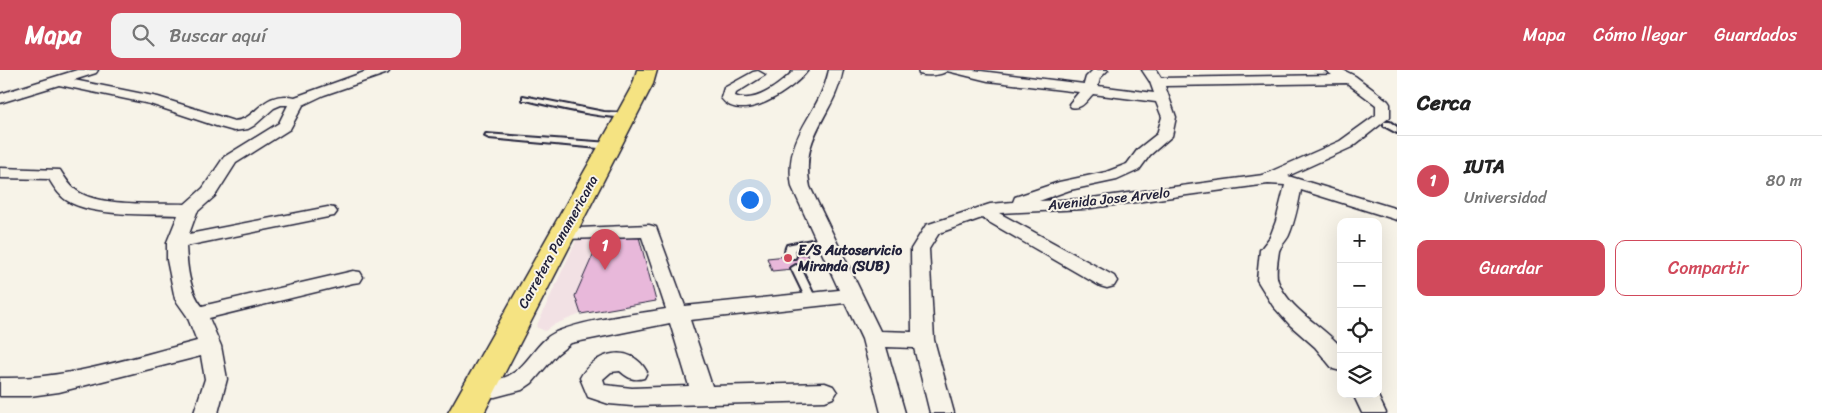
<!DOCTYPE html>
<html lang="es">
<head>
<meta charset="utf-8">
<style>
	:root { --surface:#fff; --page:#f2f2f2; --text:#222; --muted:#767676; --line:#e0e0e0; --accent:#d1495b }
	body { margin:0; font-family:Sriracha,sans-serif; background:var(--page); color:var(--text) }
	.controls { position:absolute; right:15px; bottom:15px; display:grid; overflow:hidden; border-radius:10px; box-shadow:0 5px 20px #0002 }
	.controls button { width:45px; height:45px; display:grid; place-items:center; padding:0; border:0; border-bottom:1px solid var(--line); background:var(--surface); color:var(--text); font:25px sans-serif }
	.you { position:absolute; left:749px; top:129px; width:18px; height:18px; margin:-12px; border:4px solid #fff; border-radius:50%; background:#1a73e8; box-shadow:0 0 0 8px #1a73e833 }
	.badge { display:grid; place-items:center; width:32px; height:32px; border-radius:50%; background:var(--accent); color:#fff; font-size:16px; font-weight:700 }
	.pin { position:absolute; translate:-50% -41px; filter:drop-shadow(0 1px 2px #0008) }
	.pin::after { content:''; position:absolute; top:26px; width:18px; height:15px; background:inherit; clip-path:polygon(0 0,100% 0,50% 100%) }
	.list { margin:0; padding:0; list-style:none }
	h2 { display:flex; justify-content:space-between; align-items:center; height:65px; margin:0; padding:0 20px; font-size:21px }
	h2 small { font-size:16px; font-weight:400; color:var(--muted) }
	.list li { display:grid; grid-template-columns:32px 1fr auto; gap:15px; align-items:center; box-sizing:border-box; height:90px; padding:0 20px; border-top:1px solid var(--line) }
	.list b { display:block; font-size:19px; white-space:nowrap }
	.list p { margin:0; font-size:16px; white-space:nowrap; color:var(--muted) }
	.list em { font-size:16px; font-style:normal; color:var(--muted) }
	.actions { display:flex; gap:10px; padding:15px 20px }
	.actions a { flex:1; padding:11px 0; border:1px solid var(--accent); border-radius:10px; text-align:center; font-size:18px; color:var(--accent) }
	.actions .main { background:var(--accent); color:#fff }
	.icon { flex:none; width:28px; height:28px; fill:none; stroke:currentColor; stroke-width:2; stroke-linecap:round; stroke-linejoin:round }
	.map { position:relative; flex:none; width:1397px; height:343px; overflow:hidden }
	header { display:flex; align-items:center; gap:30px; box-sizing:border-box; height:70px; padding:0 25px; background:var(--accent); color:#fff }
	header strong { font-size:24px }
	nav { display:flex; gap:28px; margin-inline-start:auto; font-size:18px }
	.search { width:350px; height:45px; background:var(--page); display:flex; align-items:center; gap:12px; box-sizing:border-box; padding:0 18px; border-radius:10px; color:var(--muted); font-size:19px }
	main { display:flex }
	aside { flex:1; background:var(--surface) }
	.map>svg:first-child { display:block }
	.built { fill:#f2e1e4 }
	.building { fill:#e8b8da; stroke:#22223b }
	.lines { fill:none; stroke-linecap:round; stroke-linejoin:round }
	.service-casing { stroke:#22223b; stroke-width:4 }
	.minor-casing { stroke:#22223b; stroke-width:3 }
	.primary-casing { stroke:#22223b; stroke-width:3 }
	.service { fill:#f7f3e8; fill-rule:evenodd }
	.minor { fill:#f7f3e8; fill-rule:evenodd }
	.primary { fill:#f5e382; fill-rule:evenodd }
	.poi-dot { fill:#d1495b; stroke:#f7f3e8; stroke-width:2 }
	.labels { text-anchor:middle; dominant-baseline:central; stroke-width:4; stroke-linejoin:round; paint-order:stroke }
	.street-label { font-size:14px; fill:#22223b; stroke:#f7f3e8 }
	.poi-label { font-size:14px; font-weight:bold; fill:#22223b; stroke:#f7f3e8; text-anchor:start }
</style>
</head>
<body>
<header>
<strong>Mapa</strong>
<div class="search"><svg class="icon" aria-label="search" viewBox="0 0 24 24"><circle cx="10" cy="10" r="6"/><path d="M15 15l6 6"/></svg>Buscar aquí</div>
<nav><a>Mapa</a><a>Cómo llegar</a><a>Guardados</a></nav>
</header>
<main>
<div class="map">
<svg width="1397" height="343" viewBox="0 0 1397 343">
	<rect width="100%" height="100%" fill="#f7f3e8"/>
	<filter id="ink" filterUnits="userSpaceOnUse"><feTurbulence type="fractalNoise" baseFrequency=".02" numOctaves="2"/><feDisplacementMap in="SourceGraphic" scale="10" xChannelSelector="R" yChannelSelector="G"/><feConvolveMatrix kernelMatrix="1 2 1 2 8 2 1 2 1" color-interpolation-filters="sRGB"/></filter>
	<g filter="url(#ink)">
		<path class="built" d="M639 167 656 231 581 244 553 255 545 261 536 257 577 169Z"/>
		<g class="building">
			<path d="M639 167 656 231 581 244 575 226 600 169Z"/>
			<path d="M807 184 813 197 772 201 767 188Z"/>
		</g>
		<g class="lines">
			<g class="service-casing">
				<g id="service">
					<path d="M523 26 604 42 626 43 630 45C618 53 544 34 526 30H523Z"/>
					<path d="M1384 52H1390L1397 57V63L1384 56Z"/>
					<path d="M486 64 610 73 614 76 610 79 489 68 485 66Z"/>
					<path d="M826 167 830 168 831 170 830 172 795 179 796 186 795 188H787C784 184 785 179 787 175Z"/>
					<path d="M796 195 801 198 816 229 815 232H807L806 229 791 198Z"/>
				</g>
			</g>
			<g class="minor-casing">
				<g id="minor">
					<path d="M77 0H98L96 3 74 10 158 27 234 51C258 50 260 20 295 27L370 0H390L388 3 324 25 303 35 290 59 236 93 215 126 197 142 189 164 328 137 334 138 337 142 334 146 328 147 186 176C187 195 189 220 202 236L353 201 360 202 363 207 360 212 353 213 209 248 221 276 227 309 218 343H194L205 309 201 286 59 322 30 326H0V308C66 310 134 287 197 271L187 246 175 229 167 190V172L178 145C148 144 92 147 66 130 59 125 53 116 49 109L0 108V98L60 100C65 108 70 116 77 121 99 137 158 133 185 134L203 118 224 87 279 53 288 35H281L274 38 255 55 248 59 234 61 216 56 150 34 59 15 0 33V24Z"/>
					<path d="M794 0H808C794 19 741 56 721 28L724 18 753 2 758 1 765 5 736 23 735 26C755 35 781 14 794 0Z"/>
					<path d="M829 0H843C834 47 799 64 810 117L880 261 912 262 911 179 926 155 990 134 1013 132 1015 127 1059 112 1106 102 1127 94 1138 79 1157 64 1162 47 1156 32 1093 24C1086 31 1082 40 1071 37L1069 34 1079 22 988 11 947 1C940 6 927 6 919 4L918 0H973L1084 14 1086 7 1093 0H1108L1100 8 1098 16 1154 23 1150 12 1142 0H1156L1161 8 1332 5 1325 0H1343L1355 6 1388 31 1390 34V47L1352 77 1288 106 1397 139V150L1301 120C1298 135 1295 151 1289 165 1287 170 1281 175 1279 181 1278 188 1275 205 1278 211 1289 240 1322 255 1341 277V301L1333 299 1315 277 1290 255 1273 236 1257 210 1260 180 1270 167 1276 151 1285 115 1268 114 1084 139 999 143 1114 206 1117 211 1114 216 1107 218 1100 216 982 148 939 163 929 179 934 270 954 343H930L914 278 886 277 905 343H881L862 269 845 233 690 250 712 316 825 313 833 316 837 322 833 328 825 331 632 336 609 334 588 327 580 308C594 282 631 272 647 302L644 308C633 311 628 308 620 301L611 302 603 309 605 315 632 318 689 316 670 253 571 273 557 284 532 313 522 320 495 327H479L471 324 467 318 471 312C483 308 497 312 508 306 528 297 536 271 556 262 588 249 631 245 666 239L642 167 563 169 556 167 554 163 556 159 649 155 656 157 685 236 839 220 792 117C783 64 819 47 829 0ZM1347 13 1376 35V45L1340 71 1263 105 1084 129 1039 131 1070 120 1117 110 1139 100 1150 85 1172 66 1176 47 1165 16Z"/>
					<path d="M1353 324H1377L1386 343H1362Z"/>
				</g>
			</g>
			<g class="primary-casing">
				<path id="primary" d="M637 0H657L653 14 484 343H448L610 56 633 14Z"/>
			</g>
			<use href="#service" class="service"/>
			<use href="#minor" class="minor"/>
			<use href="#primary" class="primary"/>
		</g>
	</g>
	<circle class="poi-dot" cx="788" cy="188" r="5"/>
	<g class="labels">
		<g class="street-label">
			<text transform="translate(1109 129) rotate(-6)">Avenida Jose Arvelo</text>
			<text transform="translate(558 172) rotate(-61)">Carretera Panamericana</text>
		</g>
		<g class="poi-label">
			<text x="798" y="180">E/S Autoservicio<tspan x="798" dy="16">Miranda (SUB)</tspan></text>
		</g>
	</g>
</svg>
<div class="controls">
<button>+</button>
<button>−</button>
<button><svg class="icon" aria-label="locate" viewBox="0 0 24 24"><circle cx="12" cy="12" r="6"/><path d="M12 2v4M12 18v4M2 12h4M18 12h4"/></svg></button>
<button><svg class="icon" aria-label="layers" viewBox="0 0 24 24"><path d="M12 4l9 5-9 5-9-5zM3 14l9 5 9-5"/></svg></button>
</div>
<div class="you"></div>
<div class="pin badge" style="left:605px;top:200px">1</div>
</div>
<aside>
<h2>Cerca<small></small></h2>
<ul class="list">
<li><span class="badge">1</span><div><b>IUTA</b><p>Universidad</p></div><em>80 m</em></li>
</ul>
<div class="actions"><a class="main">Guardar</a><a>Compartir</a></div>
</aside>
</main>
</body>
</html>
